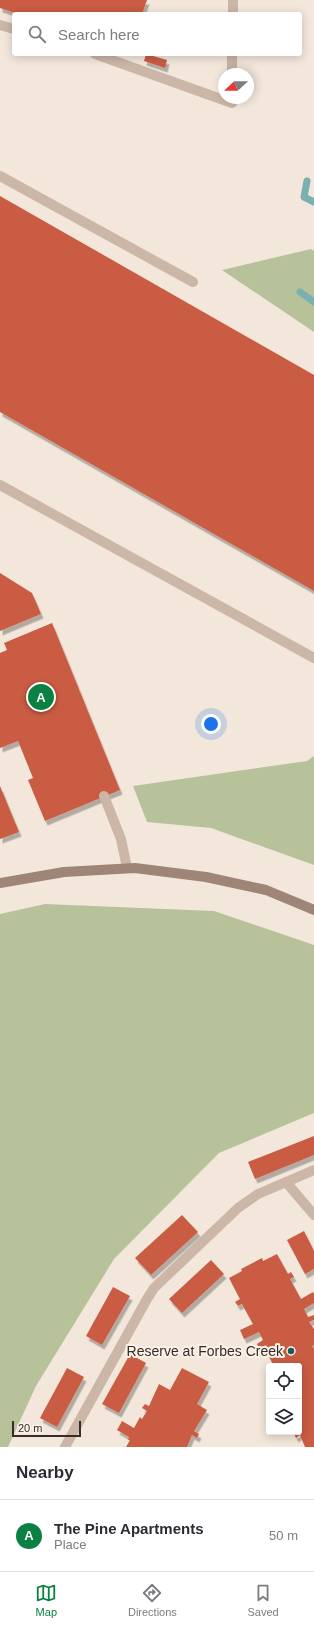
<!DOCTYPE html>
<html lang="en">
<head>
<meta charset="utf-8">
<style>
	:root { --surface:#fff; --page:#f2f2f3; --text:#2b2b33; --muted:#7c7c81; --line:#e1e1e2; --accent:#0b8043 }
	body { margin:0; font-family:Helvetica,sans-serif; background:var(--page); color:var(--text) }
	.controls { position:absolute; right:12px; bottom:12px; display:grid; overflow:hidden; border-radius:4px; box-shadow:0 2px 10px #0003 }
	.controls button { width:36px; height:36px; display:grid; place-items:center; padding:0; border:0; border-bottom:1px solid var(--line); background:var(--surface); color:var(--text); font:20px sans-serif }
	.compass { position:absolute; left:218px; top:68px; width:36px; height:36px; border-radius:50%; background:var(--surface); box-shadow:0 2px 10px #0003; rotate:248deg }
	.scale { position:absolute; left:12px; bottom:10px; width:69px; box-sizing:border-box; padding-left:4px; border:2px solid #372c28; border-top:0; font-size:11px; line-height:14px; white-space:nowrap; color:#372c28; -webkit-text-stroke:3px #faf1e8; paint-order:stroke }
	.you { position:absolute; left:211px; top:724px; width:14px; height:14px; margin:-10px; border:3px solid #fff; border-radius:50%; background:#1a73e8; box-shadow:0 0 0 6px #1a73e833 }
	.badge { display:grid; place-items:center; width:26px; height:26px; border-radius:50%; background:var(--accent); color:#fff; font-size:13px; font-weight:700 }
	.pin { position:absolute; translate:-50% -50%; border:2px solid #fff; box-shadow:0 1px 4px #0006 }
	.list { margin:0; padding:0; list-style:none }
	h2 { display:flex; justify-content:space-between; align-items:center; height:52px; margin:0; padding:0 16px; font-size:17px }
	h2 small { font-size:13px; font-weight:400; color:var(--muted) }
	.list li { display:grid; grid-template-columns:26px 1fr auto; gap:12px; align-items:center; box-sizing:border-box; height:72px; padding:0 16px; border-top:1px solid var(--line) }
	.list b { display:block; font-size:15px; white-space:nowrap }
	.list p { margin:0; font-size:13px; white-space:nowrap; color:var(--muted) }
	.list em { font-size:13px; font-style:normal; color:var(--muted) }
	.icon { flex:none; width:22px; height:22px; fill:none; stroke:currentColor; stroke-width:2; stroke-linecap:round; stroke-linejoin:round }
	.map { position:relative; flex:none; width:314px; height:1447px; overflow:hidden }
	.search { position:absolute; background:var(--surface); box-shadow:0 2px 10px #0003; left:12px; right:12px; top:12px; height:44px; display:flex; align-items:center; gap:10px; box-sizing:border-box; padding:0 14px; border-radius:4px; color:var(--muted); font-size:15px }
	.sheet { height:124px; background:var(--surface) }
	nav { display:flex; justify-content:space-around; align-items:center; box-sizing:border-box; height:56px; border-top:1px solid var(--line); background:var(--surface); font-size:11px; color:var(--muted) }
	nav a { display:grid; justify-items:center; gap:2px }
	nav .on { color:var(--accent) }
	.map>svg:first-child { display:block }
	.green { fill:#b7c29b }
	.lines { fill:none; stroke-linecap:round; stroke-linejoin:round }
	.stream { stroke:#7ab1b0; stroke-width:7 }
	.building { fill:#c95c43; filter:url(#shadow) }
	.lane { stroke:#cbb6a7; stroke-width:10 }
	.street { stroke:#cbb6a7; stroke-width:10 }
	.secondary { stroke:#9f8478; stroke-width:10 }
	.poi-dot { fill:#1c5a5a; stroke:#faf1e8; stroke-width:1.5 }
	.labels { text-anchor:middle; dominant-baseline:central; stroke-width:4; stroke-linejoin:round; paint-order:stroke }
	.poi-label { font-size:14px; fill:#372c28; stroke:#faf1e8; text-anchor:end }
</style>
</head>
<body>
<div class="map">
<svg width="314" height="1447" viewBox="0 0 314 1447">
	<defs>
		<filter id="shadow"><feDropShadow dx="2.5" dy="4.5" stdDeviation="0" flood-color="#0004"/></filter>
	</defs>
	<rect width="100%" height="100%" fill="#f3e7dc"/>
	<g class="green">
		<path d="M311 249 314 251V332L222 270Z"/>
		<path d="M314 756V865L211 828 147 822 133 786 307 761Z"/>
		<path d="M45 904 214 911 314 945V1113L219 1153 114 1259 36 1386 8 1447H0V914Z"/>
	</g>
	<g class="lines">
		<g class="stream">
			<path d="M307 181 304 197 314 202"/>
			<path d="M300 292 314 302"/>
		</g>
	</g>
	<g class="building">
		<path d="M0 0H147L142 14H18L0 8Z"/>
		<path d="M146 54 167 60 165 68 144 61Z"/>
		<path d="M0 196 314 375V591L0 412Z"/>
		<path d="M0 573 32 593 41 614 0 631Z"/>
		<path d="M52 623 120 790 45 821 28 780 33 778 18 741 0 748V653L7 650 4 643Z"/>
		<path d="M0 786 19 832 0 839Z"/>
		<path d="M314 1136V1155L255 1179 248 1162Z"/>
		<path d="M182 1215 198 1232 151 1275 135 1258Z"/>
		<path d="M304 1231 314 1251V1269L305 1274 287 1240Z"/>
		<path d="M277 1254 288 1274 291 1272 294 1277 290 1279 301 1299 313 1292 314 1294V1303L304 1309 308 1317 314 1315V1320L309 1322 314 1329V1345L312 1346 314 1349V1447H305L300 1435 296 1438 294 1434 299 1432V1366H274L267 1353 269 1352 266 1345 259 1348 257 1344 263 1340 259 1332 244 1339 240 1330 253 1324 242 1304 238 1306 235 1302 240 1299 229 1278 242 1271 241 1269 262 1258 263 1261Z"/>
		<path d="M211 1260 224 1274 182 1313 169 1299Z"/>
		<path d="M113 1287 130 1296 102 1345 86 1336Z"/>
		<path d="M130 1354 146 1363 119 1413 102 1404Z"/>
		<path d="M67 1368 84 1377 57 1427 40 1418Z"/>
		<path d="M182 1368 209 1382 197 1404 207 1410 194 1431 199 1434 197 1438 192 1435 187 1447H126L130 1440H128L129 1437 117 1430 122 1421 134 1428 140 1417 142 1419 147 1411 142 1408 145 1404 149 1406 159 1384 170 1390Z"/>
	</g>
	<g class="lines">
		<g class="lane">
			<path d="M233 0V14"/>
			<path d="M0 25 14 29"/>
			<path d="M95 54 232 103V98"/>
			<path d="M232 74V54"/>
			<path d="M0 176 193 282"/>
			<path d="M0 485 314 658"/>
			<path d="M104 796 121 839 127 868"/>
			<path d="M286 1182 314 1215"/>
		</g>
		<path class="street" d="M65 1447 147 1299 154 1288 238 1208 258 1194 314 1170"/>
		<path class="secondary" d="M0 883 64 872 135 868 206 877 266 890 314 910"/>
	</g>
	<circle class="poi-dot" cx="291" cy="1351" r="4"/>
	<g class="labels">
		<g class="poi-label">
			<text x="283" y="1351">Reserve at Forbes Creek</text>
		</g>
	</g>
</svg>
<div class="controls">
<button><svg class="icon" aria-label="locate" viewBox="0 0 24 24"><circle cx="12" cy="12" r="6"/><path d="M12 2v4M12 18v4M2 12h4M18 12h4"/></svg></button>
<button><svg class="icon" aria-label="layers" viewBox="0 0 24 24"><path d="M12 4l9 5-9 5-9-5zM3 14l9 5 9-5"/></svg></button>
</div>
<svg class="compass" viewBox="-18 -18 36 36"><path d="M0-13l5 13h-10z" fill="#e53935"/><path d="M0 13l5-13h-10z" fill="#7c7c81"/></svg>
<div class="scale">20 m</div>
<div class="you"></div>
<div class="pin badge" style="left:41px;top:697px">A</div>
<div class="search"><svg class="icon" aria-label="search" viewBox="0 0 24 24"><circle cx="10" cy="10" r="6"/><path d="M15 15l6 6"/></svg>Search here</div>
</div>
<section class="sheet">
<h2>Nearby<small></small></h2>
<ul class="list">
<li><span class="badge">A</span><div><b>The Pine Apartments</b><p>Place</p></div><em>50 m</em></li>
</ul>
</section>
<nav>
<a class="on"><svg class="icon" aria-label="map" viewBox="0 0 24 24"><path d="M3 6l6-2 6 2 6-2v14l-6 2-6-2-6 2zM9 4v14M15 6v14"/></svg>Map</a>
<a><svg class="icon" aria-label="directions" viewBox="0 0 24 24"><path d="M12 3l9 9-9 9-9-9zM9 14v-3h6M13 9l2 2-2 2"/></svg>Directions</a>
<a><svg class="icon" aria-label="saved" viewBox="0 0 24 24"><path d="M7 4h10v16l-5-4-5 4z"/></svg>Saved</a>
</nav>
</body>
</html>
